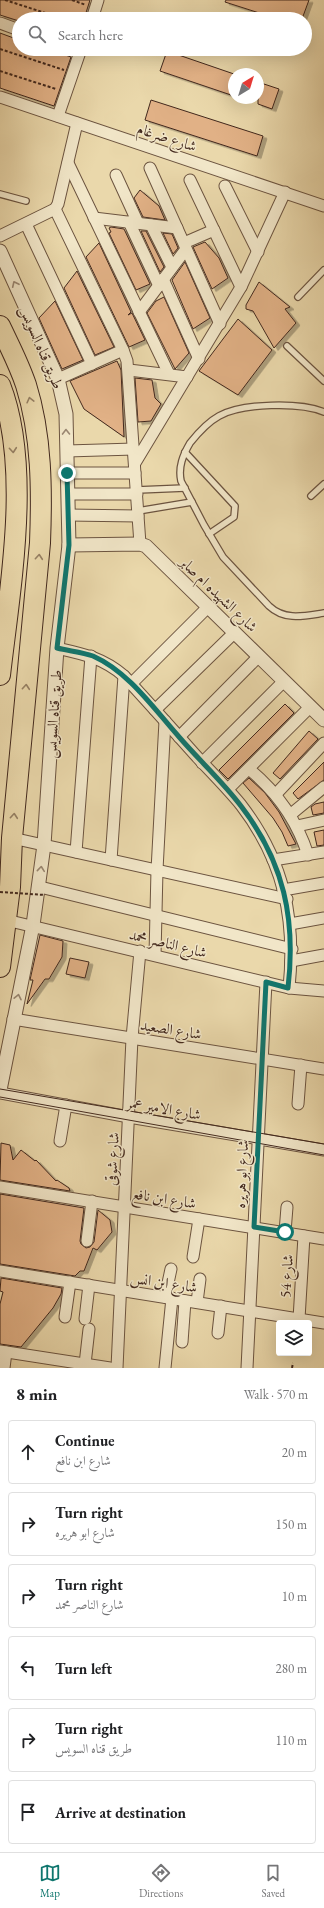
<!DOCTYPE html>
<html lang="en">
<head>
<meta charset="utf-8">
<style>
	:root { --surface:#fff; --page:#f6f6f6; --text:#202124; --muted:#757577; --line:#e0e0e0; --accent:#0f766e }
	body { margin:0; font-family:"EB Garamond",Amiri,serif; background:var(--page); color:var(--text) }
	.controls { position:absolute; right:12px; bottom:12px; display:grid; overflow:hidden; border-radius:4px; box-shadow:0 4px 16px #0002 }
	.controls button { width:36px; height:36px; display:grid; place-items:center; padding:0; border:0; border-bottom:1px solid var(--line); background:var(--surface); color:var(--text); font:20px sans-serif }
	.compass { position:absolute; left:228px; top:68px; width:36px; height:36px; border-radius:50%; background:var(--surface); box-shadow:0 4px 16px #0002; rotate:38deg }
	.stop { position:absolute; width:12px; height:12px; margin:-9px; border:3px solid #0f766e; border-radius:50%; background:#fff }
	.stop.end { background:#0f766e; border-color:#fff; box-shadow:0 1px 4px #0008 }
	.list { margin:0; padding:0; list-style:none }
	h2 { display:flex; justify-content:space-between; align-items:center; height:52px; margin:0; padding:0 16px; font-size:17px }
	h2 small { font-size:13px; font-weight:400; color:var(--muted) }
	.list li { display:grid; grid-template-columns:26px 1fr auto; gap:12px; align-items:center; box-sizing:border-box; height:64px; margin:0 8px 8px; padding:0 8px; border:1px solid var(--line); border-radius:4px }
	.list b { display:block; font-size:15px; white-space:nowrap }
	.list p { margin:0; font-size:13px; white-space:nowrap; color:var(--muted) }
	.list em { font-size:13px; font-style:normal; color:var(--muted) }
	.icon { flex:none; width:22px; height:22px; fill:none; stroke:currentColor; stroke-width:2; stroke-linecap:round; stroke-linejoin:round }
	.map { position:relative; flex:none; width:324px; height:1368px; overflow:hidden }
	.search { position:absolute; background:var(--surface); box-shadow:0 4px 16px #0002; left:12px; right:12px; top:12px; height:44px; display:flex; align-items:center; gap:10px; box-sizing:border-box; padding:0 14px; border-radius:22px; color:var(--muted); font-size:15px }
	.sheet { height:484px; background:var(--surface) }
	nav { display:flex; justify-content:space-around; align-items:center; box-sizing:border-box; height:56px; border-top:1px solid var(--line); background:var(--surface); font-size:11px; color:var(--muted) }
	nav a { display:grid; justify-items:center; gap:2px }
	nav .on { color:var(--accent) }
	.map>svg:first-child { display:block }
	.building { fill:#e1b186; stroke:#42281d; filter:url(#shadow) }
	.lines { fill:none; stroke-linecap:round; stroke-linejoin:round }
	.service-casing { stroke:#6c5440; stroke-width:8 }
	.minor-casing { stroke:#6c5440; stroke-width:13 }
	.tertiary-casing { stroke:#6c5440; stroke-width:15 }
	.motorway-casing { stroke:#42281d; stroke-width:22 }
	.path { stroke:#42281d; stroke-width:2; stroke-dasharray:3 2; stroke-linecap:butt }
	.service { stroke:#f1e6c8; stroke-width:5.5 }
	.minor { stroke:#f1e6c8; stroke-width:11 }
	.tertiary { stroke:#f1e6c8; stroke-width:13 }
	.motorway { stroke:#ead8ab; stroke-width:20 }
	.tram { stroke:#42281d; stroke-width:1 }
	.path-bridge { stroke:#42281d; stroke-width:2; stroke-dasharray:3 2; stroke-linecap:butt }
	.oneway { stroke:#9a8772 }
	.oneway2 { stroke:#968064 }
	.route { stroke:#0f766e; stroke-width:5 }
	.labels { text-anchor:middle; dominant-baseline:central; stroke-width:3; stroke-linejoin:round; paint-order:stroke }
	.street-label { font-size:15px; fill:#42281d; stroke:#f1e6c8 }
</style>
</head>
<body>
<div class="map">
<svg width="324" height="1368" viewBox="0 0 324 1368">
	<defs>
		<filter id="shadow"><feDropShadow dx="4" dy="2.5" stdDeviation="0" flood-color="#0004"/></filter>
	</defs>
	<rect width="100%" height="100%" fill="#ead8ab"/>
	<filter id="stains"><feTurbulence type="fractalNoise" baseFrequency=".005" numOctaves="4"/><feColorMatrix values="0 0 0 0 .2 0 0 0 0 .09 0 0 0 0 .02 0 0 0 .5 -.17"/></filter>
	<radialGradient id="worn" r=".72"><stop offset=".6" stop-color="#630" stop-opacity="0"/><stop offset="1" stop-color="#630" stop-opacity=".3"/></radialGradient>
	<g class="building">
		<path d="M0 0H90L84 19H19V21L0 15Z"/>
		<path d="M226 0H309L302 19H278L225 2Z"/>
		<path d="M0 33 19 40V49H48L71 57 54 106 0 88Z"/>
		<path d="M167 51 234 74V96L160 71Z"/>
		<path d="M258 82 279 89 272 109 258 104Z"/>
		<path d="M151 100 263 136 257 156 145 120Z"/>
		<path d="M140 190 159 206 165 220 143 217 134 198Z"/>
		<path d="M111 227 124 229 150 284 136 290 109 233 111 232 109 228Z"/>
		<path d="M141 231H146L164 267 160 272Z"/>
		<path d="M163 233 172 234 178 248 173 254Z"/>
		<path d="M205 242 219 258 228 278 212 289 193 247Z"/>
		<path d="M99 243 131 312 128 315 132 313 145 340 129 347 86 257Z"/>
		<path d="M185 262 210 318 193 329 172 280Z"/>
		<path d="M77 271 114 347 95 355 64 288Z"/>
		<path d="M259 282 290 307 285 309 296 323 274 348 253 311 246 309V305Z"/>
		<path d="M164 297 189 353 175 369 147 313 156 301Z"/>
		<path d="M55 301 83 360 62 369 39 318Z"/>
		<path d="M238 319 272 350 238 395 199 371Z"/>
		<path d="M117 361 121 370 124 437 84 409 70 381Z"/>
		<path d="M135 378 152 380 155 398 161 404 151 421 138 422Z"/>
		<path d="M285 704 294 713 228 779 219 770Z"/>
		<path d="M309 731 318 739 280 779 273 773Z"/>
		<path d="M324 762V780L298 799 293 793Z"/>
		<path d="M249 778 265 793 279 812 296 844 288 846 282 832 273 818 243 783Z"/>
		<path d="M324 802V813L313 815 311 807 315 804Z"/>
		<path d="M324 830V845L317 846 314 832Z"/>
		<path d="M40 935 63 941 62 957 49 979H45L27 1004 33 980H30Z"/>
		<path d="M70 958 89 962 85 978 66 974Z"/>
		<path d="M1 1143 10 1145 13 1160 21 1150 35 1161 36 1160 56 1181 57 1180 69 1188 70 1191 0 1180Z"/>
		<path d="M0 1194 84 1208 80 1241 81 1244 86 1248 90 1247 94 1242 98 1210 110 1220 112 1232 97 1250 93 1248 84 1271H80L75 1276 0 1264Z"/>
		<path d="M1 1278 62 1288 61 1294 53 1308 21 1347 0 1344V1304L3 1292 0 1291Z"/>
	</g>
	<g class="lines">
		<g class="service-casing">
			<g id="service">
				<path d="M0 194 26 201"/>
				<path d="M298 297 324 270"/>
				<path d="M287 346 324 381"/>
				<path d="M324 412C300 402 242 403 219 416 208 422 198 433 190 443 183 455 178 467 181 481L204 525 223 557 269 606C285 621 304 616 324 613"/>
				<path d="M185 452 235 506 234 517 209 534"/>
				<path d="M137 490 185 488"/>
				<path d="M311 496 324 484"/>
				<path d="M138 511 192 502"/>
			</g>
		</g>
		<g class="minor-casing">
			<g id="minor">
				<path d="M92 19 98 0"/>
				<path d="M0 23 19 30"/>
				<path d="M0 97 324 206"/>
				<path d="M58 116 81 49"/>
				<path d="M68 163 169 374"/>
				<path d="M150 168 220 324"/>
				<path d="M116 175 138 223"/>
				<path d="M190 180 241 287"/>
				<path d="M225 186 258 252"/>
				<path d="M55 209 123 350 127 361 140 544"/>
				<path d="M94 218 177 228"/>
				<path d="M129 222 159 286"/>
				<path d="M26 224 92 364"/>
				<path d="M151 225 172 267"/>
				<path d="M0 236 55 209 58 204 77 123"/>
				<path d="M184 243 214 230"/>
				<path d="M163 279 199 359"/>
				<path d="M139 312 186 249"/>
				<path d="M129 370 187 377"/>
				<path d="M58 379 123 350"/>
				<path d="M67 451 134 449"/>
				<path d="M135 463 241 287 285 192"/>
				<path d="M67 473H135"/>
				<path d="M68 494H137"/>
				<path d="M68 515 138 516"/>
				<path d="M57 648C84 654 103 658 124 676 149 703 173 730 198 758 212 773 227 788 241 805 284 861 296 919 289 988"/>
				<path d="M131 684 209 606"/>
				<path d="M155 710 235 632"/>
				<path d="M179 737 259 656"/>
				<path d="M202 763 284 681"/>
				<path d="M249 769C278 793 297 820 308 855"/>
				<path d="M228 789 310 707"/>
				<path d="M276 794 324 743"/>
				<path d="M290 815 324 787"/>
				<path d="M297 826 324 820"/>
				<path d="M12 838 287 899"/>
				<path d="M76 852 91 656"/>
				<path d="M111 860 124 676"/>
				<path d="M273 860 324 852"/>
				<path d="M40 887 292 949"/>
				<path d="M283 890 324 883"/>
				<path d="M6 920 289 988 324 991"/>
				<path d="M290 924 324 918"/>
				<path d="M155 955 157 870 165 721"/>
				<path d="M291 961 324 955"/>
				<path d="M13 1019 324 1069"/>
				<path d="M0 1093 129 1117 324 1150"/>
				<path d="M298 1104 301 1065"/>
				<path d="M60 1141 66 1105"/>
				<path d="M0 1187 324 1239"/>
				<path d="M285 1232 287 1207"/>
				<path d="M87 1241 92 1201"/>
				<path d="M193 1257 199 1219"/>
				<path d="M0 1271 324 1323"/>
				<path d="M165 1297 171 1269"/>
				<path d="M197 1302 200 1279"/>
				<path d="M65 1317 70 1282"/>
				<path d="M85 1319 89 1285"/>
				<path d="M299 1319 304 1236"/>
				<path d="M218 1333 221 1306"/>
				<path d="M182 1342 185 1301"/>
				<path d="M0 1351 110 1368"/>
				<path d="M85 1364 89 1329"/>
				<path d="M4 1368 6 1352"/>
				<path d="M117 1368 132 1038 140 951"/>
				<path d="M165 1368 172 1298"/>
				<path d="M247 1368 266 982"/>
			</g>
		</g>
		<g class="tertiary-casing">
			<g id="tertiary">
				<path d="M0 251 58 379 66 414 69 545 57 648 44 845 33 925 0 1090"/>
				<path d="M69 545 140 544 146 546 324 720"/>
			</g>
		</g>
		<g class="motorway-casing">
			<g id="motorway">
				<path d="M0 326C9 345 19 364 26 385 42 436 42 491 40 543L12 838 10 887 0 967"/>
				<path d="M0 385C32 467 10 588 0 675"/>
			</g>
		</g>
		<g class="path">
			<path d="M5 0 64 19"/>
			<path d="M72 0 86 5"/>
			<path d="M0 49 64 70"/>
			<path d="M0 71 56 89"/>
			<path d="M302 1354V1353"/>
			<path d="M292 1368 293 1363"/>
		</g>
		<use href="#service" class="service"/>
		<use href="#minor" class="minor"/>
		<use href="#tertiary" class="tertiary"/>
		<use href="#motorway" class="motorway"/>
		<g class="tram">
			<path d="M0 1089 324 1144"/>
			<path d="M0 1097 324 1155"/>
		</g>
		<path class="path-bridge" d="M0 892 45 895"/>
	</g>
	<defs><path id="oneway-chevron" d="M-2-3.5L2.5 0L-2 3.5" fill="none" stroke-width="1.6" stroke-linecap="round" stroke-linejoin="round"/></defs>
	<g class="oneway">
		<use href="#oneway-chevron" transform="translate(15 284) rotate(-115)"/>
		<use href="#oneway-chevron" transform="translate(66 432) rotate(-91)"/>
		<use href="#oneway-chevron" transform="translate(41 869) rotate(-84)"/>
		<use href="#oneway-chevron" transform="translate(18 997) rotate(-78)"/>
	</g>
	<g class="oneway2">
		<use href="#oneway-chevron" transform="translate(30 400) rotate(-104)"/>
		<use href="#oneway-chevron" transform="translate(13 450) rotate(85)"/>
		<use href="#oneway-chevron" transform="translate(39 557) rotate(-85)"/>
		<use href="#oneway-chevron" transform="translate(26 687) rotate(-85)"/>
		<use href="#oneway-chevron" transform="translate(14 816) rotate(-85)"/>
	</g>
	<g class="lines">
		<path class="route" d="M67 473 69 545 57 648C69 651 82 652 93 656 129 672 154 709 180 738 200 761 223 782 241 806 284 862 296 919 288 988L266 982 254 1227 285 1232"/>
	</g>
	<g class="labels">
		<g class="street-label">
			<text transform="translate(167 137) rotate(18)">شارع ضرغام</text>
			<text transform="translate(42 347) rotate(67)">طريق قناه السويس</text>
			<text transform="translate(219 594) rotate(44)">شارع الشهيده ام صابر</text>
			<text transform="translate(53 714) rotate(-86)">طريق قناه السويس</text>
			<text transform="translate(168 943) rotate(14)">شارع الناصر محمد</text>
			<text transform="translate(171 1029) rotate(9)">شارع الصعيد</text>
			<text transform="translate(164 1108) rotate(10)">شارع الامير عمر</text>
			<text transform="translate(112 1159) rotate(-87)">شارع شوقى</text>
			<text transform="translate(241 1174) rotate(-87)">شارع ابو هريره</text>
			<text transform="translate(164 1198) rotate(9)">شارع ابن نافع</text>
			<text transform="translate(286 1276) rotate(-86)">شارع 54</text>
			<text transform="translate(164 1282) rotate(9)">شارع ابن انس</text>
		</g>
	</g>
	<rect width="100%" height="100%" filter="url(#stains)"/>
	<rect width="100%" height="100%" fill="url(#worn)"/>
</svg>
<div class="controls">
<button><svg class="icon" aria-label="layers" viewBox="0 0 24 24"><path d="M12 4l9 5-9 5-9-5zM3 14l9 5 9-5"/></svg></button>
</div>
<svg class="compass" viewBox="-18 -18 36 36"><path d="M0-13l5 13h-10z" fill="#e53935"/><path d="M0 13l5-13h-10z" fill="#757577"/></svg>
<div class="stop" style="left:285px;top:1232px"></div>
<div class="stop end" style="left:67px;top:473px"></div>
<div class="search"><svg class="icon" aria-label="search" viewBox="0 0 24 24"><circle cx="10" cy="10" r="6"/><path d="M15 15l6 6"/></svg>Search here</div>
</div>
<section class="sheet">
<h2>8 min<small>Walk · 570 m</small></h2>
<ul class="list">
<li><svg class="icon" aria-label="ahead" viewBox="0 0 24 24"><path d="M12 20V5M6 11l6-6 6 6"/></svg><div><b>Continue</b><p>شارع ابن نافع</p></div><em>20 m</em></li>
<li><svg class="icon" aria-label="right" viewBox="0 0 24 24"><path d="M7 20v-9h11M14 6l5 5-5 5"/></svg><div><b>Turn right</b><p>شارع ابو هريره</p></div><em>150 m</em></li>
<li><svg class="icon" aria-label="right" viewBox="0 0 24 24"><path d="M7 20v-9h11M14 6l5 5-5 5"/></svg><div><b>Turn right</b><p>شارع الناصر محمد</p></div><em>10 m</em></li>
<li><svg class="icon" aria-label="left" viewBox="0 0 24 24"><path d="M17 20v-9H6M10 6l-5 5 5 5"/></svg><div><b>Turn left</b></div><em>280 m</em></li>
<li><svg class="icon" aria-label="right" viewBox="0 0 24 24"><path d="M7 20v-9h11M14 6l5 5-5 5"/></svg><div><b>Turn right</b><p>طريق قناه السويس</p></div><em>110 m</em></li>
<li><svg class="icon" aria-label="arrive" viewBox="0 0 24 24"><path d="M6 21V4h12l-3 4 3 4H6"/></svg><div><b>Arrive at destination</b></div></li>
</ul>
</section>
<nav>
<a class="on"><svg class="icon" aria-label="map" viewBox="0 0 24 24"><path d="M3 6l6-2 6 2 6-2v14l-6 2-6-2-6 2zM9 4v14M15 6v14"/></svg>Map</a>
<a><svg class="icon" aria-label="directions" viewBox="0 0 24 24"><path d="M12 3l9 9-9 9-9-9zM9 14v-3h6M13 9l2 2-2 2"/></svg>Directions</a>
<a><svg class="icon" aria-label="saved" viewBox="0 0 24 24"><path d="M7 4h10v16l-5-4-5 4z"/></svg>Saved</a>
</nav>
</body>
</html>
